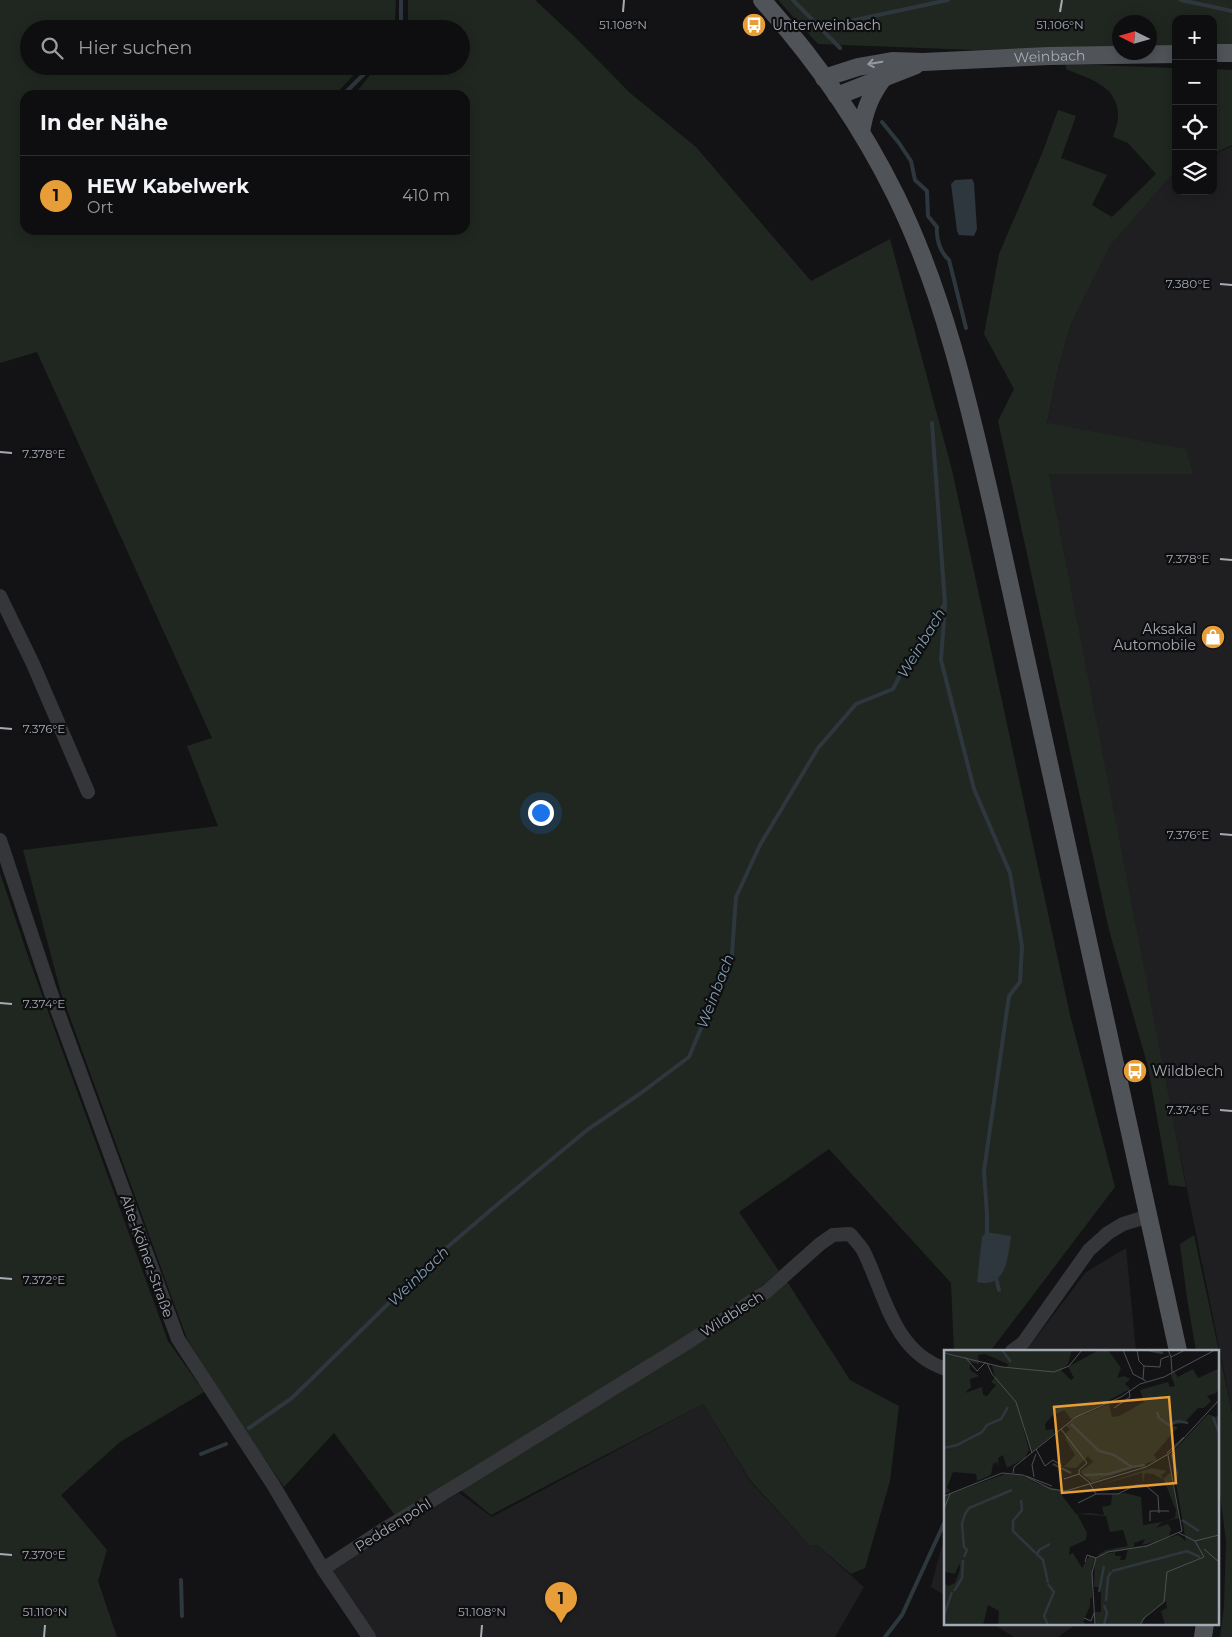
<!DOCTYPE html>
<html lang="de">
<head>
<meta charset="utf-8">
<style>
	:root { --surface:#0e0e10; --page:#171719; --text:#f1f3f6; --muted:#9b9c9f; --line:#2e2e30; --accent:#e79e39 }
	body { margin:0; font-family:Montserrat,sans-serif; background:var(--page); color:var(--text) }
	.controls { position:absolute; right:15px; top:15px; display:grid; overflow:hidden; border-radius:10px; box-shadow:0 2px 12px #0003 }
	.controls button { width:45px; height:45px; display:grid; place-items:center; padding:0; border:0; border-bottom:1px solid var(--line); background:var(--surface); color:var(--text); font:25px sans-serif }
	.compass { position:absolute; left:1112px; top:15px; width:45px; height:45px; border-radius:50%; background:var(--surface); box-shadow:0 2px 12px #0003; rotate:275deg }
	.you { position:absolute; left:540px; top:812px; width:18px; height:18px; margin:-12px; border:4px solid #fff; border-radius:50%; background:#1a73e8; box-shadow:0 0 0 8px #1a73e833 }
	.badge { display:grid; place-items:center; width:32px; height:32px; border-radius:50%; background:var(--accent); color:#111; font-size:16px; font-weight:700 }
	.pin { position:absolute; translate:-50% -41px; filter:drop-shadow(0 1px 2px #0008) }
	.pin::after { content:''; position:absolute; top:26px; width:18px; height:15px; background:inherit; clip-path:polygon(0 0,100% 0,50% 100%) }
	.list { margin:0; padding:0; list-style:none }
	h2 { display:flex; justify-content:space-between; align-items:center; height:65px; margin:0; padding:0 20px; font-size:21px }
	h2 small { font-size:16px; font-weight:400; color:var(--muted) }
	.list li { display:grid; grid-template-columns:32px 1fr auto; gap:15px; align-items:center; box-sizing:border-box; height:80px; padding:0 20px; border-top:1px solid var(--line) }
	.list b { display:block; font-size:19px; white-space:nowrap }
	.list p { margin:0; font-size:16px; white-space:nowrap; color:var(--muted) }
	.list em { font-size:16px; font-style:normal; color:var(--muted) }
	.icon { flex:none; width:28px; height:28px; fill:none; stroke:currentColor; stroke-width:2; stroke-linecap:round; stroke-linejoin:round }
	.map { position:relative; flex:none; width:1232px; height:1637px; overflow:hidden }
	.search { position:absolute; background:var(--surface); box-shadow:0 2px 12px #0003; left:20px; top:20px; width:450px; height:55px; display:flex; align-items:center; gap:12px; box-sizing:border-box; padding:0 18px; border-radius:28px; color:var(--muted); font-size:19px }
	.panel { position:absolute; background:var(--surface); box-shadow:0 2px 12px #0003; left:20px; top:90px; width:450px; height:145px; border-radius:15px }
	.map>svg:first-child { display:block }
	.built { fill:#1f1f22 }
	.green { fill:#202720 }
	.water { fill:#2d373d }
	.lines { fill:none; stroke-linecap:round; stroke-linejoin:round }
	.stream { stroke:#2d373d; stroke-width:4 }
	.minor { stroke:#343639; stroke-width:14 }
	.major { stroke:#505358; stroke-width:18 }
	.oneway { stroke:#9499a2 }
	.ticks { fill:none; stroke:#a5abb4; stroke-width:2 }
	.labels { text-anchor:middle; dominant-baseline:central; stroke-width:4.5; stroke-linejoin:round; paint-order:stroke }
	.poi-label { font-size:14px; fill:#a5abb4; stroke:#0e0e10; text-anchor:start }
	.street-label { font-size:14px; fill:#a5abb4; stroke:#0e0e10 }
	.water-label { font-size:15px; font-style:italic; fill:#7e9bae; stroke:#0e0e10 }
	.inset-river { fill:none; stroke:#2d373d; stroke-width:2.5 }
	.inset-road { fill:none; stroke:#4d5055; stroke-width:1 }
	.view { fill:#e79e39; fill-opacity:0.15; stroke:#e79e39; stroke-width:2.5 }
	.inset-edge { fill:none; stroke:#a5abb4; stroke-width:2.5 }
	.ticks-label { font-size:12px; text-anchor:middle; fill:#a5abb4; stroke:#0e0e10; stroke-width:4.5; stroke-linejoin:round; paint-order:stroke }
</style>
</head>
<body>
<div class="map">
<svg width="1232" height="1637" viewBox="0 0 1232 1637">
	<rect width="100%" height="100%" fill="#131315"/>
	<g class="built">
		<path d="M1232 146V1411L1161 1061 1049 474H1192L1047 424 1057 373 1071 324 1110 244 1172 175 1176 173V191H1213V155Z"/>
		<path d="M1126 1248 1136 1351H1026L1086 1272Z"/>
		<path d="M703 1404 750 1481 810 1546 817 1545 864 1587 835 1637H373L323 1569 459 1493 492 1517Z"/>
		<path d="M946 1530V1596L931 1587Z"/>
		<path d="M991 1623H1078L1058 1637H1014Z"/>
	</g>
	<g class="green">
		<path d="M0 0H396L395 20 389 29H29V66H362L335 95H25V230H465V95H354L377 66H461V29H408V0H535L578 40 630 93 696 147 811 281 890 239 952 470 1070 1015 1115 1187 992 1349 989 1351H954L951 1283 829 1149 739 1212 779 1271 752 1294 397 1518 334 1433 284 1487 217 1388 187 1339 61 993 23 850 218 826 187 746 212 738 37 352 0 363Z"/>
		<path d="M778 0H1232V47L1213 48V19H1176V48H1150V22H1120L1119 48 975 50 818 44Z"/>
		<path d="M1066 64 1176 68V173L1172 175 1110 245 1071 324 1057 373 1047 423 1186 449 1193 474H1049L1186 1187 1169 1185 1148 1067 1109 930 998 421 1014 389 984 334 999 254 1043 151 1058 110 1076 116 1061 158 1107 175 1092 205 1112 217 1156 174 1128 143 1113 137C1115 130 1119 121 1118 114 1117 85 1089 79 1066 69Z"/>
		<path d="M1213 69 1232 70V145L1213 154Z"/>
		<path d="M0 873 30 962 168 1341 204 1392 120 1442 61 1495 107 1550 98 1581 117 1637H0Z"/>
		<path d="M1194 1235 1232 1412V1637H1220L1224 1607 1226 1541 1218 1478V1351H1196L1187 1298 1180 1244Z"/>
		<path d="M786 1280 850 1380 899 1406 890 1481 865 1568 851 1574 817 1545 810 1546 750 1480 703 1404 491 1515 461 1490 736 1320Z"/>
	</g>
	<g class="water">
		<path d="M972 179 974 183 977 229 974 236 959 235 957 231 951 184 955 180Z"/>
		<path d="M986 1232 1011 1236C1008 1258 1006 1289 977 1282L982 1237Z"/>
	</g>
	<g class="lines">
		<g class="stream">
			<path d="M793 0 840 48"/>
			<path d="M1181 0 1232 11"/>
			<path d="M817 24 841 23 948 0"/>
			<path d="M399 29 401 25V0"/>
			<path d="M343 95 372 66"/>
			<path d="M882 122 899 143 911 161 915 180 927 191 928 216 937 227C936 239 940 252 949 260L966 328"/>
			<path d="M945 605 941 660 974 789 1010 873 1022 946 1020 982 1009 996 984 1171 987 1215V1237"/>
			<path d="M996 1278 999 1290"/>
			<path d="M249 1428 292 1398 438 1255 499 1203 587 1130 641 1093 689 1057 732 954 736 897 760 845 818 748 856 704 893 689 913 651 945 604 932 423"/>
			<path d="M201 1454 226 1444"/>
			<path d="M181 1580 182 1616"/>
			<path d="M885 1637 902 1615 946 1519"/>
		</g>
		<g class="minor">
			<path d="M0 596 33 664 88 792"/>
			<path d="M0 840 51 993 178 1339 272 1483 323 1569 369 1637"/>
			<path d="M1012 1351 1023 1343 1089 1250 1108 1233 1123 1224 1149 1216"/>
			<path d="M323 1569 381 1531 464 1481 682 1346 766 1292 820 1244 833 1235 850 1234C855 1240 861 1246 864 1252 885 1295 894 1353 946 1369"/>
		</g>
		<g class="major">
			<path d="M762 0C815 59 861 125 896 196 945 296 969 405 994 513L1178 1351"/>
			<path d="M1213 53H1232"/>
			<path id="s1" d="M824 78 858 67 892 61 923 62 1049 56 1176 54"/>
			<path d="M837 96 916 65"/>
			<path d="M861 132C865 109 870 96 884 77"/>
			<path d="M1203 1637 1205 1623"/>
		</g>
	</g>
	<defs><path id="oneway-shaft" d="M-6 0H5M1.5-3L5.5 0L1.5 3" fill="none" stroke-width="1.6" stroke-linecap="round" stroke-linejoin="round" transform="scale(1.25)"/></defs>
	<use class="oneway" href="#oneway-shaft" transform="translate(875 63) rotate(170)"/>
	<path class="ticks" d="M623 12 624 0M1060 12 1062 0M1220 284 1232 285M0 452 12 453M1220 559 1232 560M0 728 12 729M1220 834 1232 835M0 1003 12 1004M1220 1110 1232 1111M0 1278 12 1279M0 1554 12 1555M44 1637 45 1625M481 1637 482 1625"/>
	<defs>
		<g id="bus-disc" transform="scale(1.25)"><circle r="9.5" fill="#e79e39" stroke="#0e0e10"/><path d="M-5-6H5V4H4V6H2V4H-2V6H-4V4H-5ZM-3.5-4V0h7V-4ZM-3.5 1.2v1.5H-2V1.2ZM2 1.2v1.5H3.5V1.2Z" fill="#fff"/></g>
		<g id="shop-disc" transform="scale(1.25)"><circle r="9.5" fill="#e79e39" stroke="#0e0e10"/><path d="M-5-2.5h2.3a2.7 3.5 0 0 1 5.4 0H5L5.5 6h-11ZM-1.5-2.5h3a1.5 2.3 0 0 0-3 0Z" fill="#fff"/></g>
	</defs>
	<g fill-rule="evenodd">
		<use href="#bus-disc" x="754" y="25"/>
		<use href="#shop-disc" x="1213" y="637"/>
		<use href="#bus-disc" x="1135" y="1071"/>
	</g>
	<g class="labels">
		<g class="poi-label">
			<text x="772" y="25">Unterweinbach</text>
			<text x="1196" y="629" text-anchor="end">Aksakal<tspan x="1196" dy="16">Automobile</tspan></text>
			<text x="1152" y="1071">Wildblech</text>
		</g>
		<g class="street-label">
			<text stroke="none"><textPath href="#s1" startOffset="228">Weinbach</textPath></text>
			<text transform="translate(147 1256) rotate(70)">Alte-Kölner-Straße</text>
			<text transform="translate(732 1314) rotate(-33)">Wildblech</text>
			<text transform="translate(393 1525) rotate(-32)">Peddenpohl</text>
		</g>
		<g class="water-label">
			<text transform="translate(921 643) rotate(-59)">Weinbach</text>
			<text transform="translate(715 991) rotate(-69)">Weinbach</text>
			<text transform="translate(418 1276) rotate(-44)">Weinbach</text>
		</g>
	</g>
	<g transform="translate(944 1350)">
		<rect width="275" height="275" fill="#131315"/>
		<path d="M0 0H128L124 14 117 20 127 30 130 28 124 17 155 0H164L177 18 173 28 180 26 186 29 181 34 186 39 128 70 120 60 108 66 101 74 102 80 109 79 110 84 88 102 77 70 85 100 81 108 63 118 59 105 54 108 55 117 53 112 49 114 47 125 33 131 32 124 9 122 3 137 6 141 0 144V4L19 7 0 3ZM41 4 64 14 63 17 48 15 51 27 47 32 52 35 43 46 39 45 38 37 21 43 27 37 26 29 35 26 26 20V12L35 14 34 5ZM249 19 254 28 274 19 275 38 272 43 263 46 267 51 260 58H254L240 73 226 75 213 65 225 75 234 77 210 105 213 110 148 132 136 122 149 112 144 106 132 118 120 117 131 105 122 90 121 84 126 79 122 76 132 68 165 54 168 67 175 66 200 52 196 40 224 32 226 37 231 36 226 23 230 21 234 27ZM275 63V275H221L217 261 223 258 222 251 206 262 196 275H151V262H157V237H150L151 210 160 203 171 201V206H177L176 210H181L184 199 234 185 242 191 227 104 264 64 272 67ZM207 118 223 121 217 125 219 129 227 122 235 168 219 172 231 168 232 160 220 130 209 124 201 123 199 133 198 123 149 137ZM61 124 77 125 94 134 124 142 145 137 117 144 132 164 146 163 160 165 158 157 167 155 168 145 181 143 197 147 199 175 218 172 212 178 224 174 227 179 225 186 197 197 201 189 190 193V198L152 206 162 200 184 196 179 180 166 182 162 166 133 164 143 183 142 190 126 197 125 205 129 203 138 218 146 205 151 208 148 218V248H146V256L139 272 143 275H54L55 261 44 255 39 275H0V232L4 236 11 233 16 219V213L11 224 1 222 0 146Z" fill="#202720" fill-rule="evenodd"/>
		<path class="inset-river" d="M58 0 67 12M204 0 219 3M213 62 215 68 225 75 234 71 244 73M269 67 275 83M127 74 155 101 170 105 188 117 201 115M0 98 13 95 38 82 43 75 57 69 64 57M228 104 233 123 231 134M109 114 127 123M140 125 165 124 188 117M77 150 78 160 69 171V181L99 210 104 233M238 170 255 181M93 206 95 200 106 194M20 207 23 200 20 197 18 174 21 164 25 158 68 140M168 221 243 201 256 207M10 241 18 228 19 210M155 242 160 216M162 251 164 227 167 222M160 255 163 263 160 275M0 265 8 242M104 275 100 266 110 242 104 234"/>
		<path class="inset-road" d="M179 0 189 24 202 31M193 0 195 11 200 16 199 29M224 0 227 7 241 0M0 3 58 17 110 22 125 16 138 0M21 7 33 21 42 12M227 7 228 22M43 13 48 24 72 52 88 103M200 16 216 17 217 9 225 6M170 58 186 47 185 40M117 79 143 113 135 120V124L145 132 152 144H174L192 135H201L214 146 215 163M92 99 101 116 109 110 118 116M223 103 240 87M69 123 70 117 132 67 177 47 196 34 220 27 271 0M82 126 108 136M90 127 88 115 92 104M120 129 135 124M0 146 58 123 79 125 107 139 122 141 202 117 226 103 275 50M134 153 152 144M0 159 6 144M206 171V161H225M251 191 275 185M260 199 275 212M141 212 143 205 152 208M140 268 147 271 150 263M151 275 148 223 152 208 164 202 203 196 238 181 224 105M196 275 200 268 220 252 223 222 260 207 251 191 235 183"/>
		<path class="view" d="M225 47 232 133 118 143 110 57Z"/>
		<rect width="275" height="275" class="inset-edge"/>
	</g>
	<g class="ticks-label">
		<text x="623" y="29">51.108°N</text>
		<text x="1060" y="29">51.106°N</text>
		<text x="1188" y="288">7.380°E</text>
		<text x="44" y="458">7.378°E</text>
		<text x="1188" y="563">7.378°E</text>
		<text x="44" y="733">7.376°E</text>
		<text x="1188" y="839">7.376°E</text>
		<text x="44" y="1008">7.374°E</text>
		<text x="1188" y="1114">7.374°E</text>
		<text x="44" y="1284">7.372°E</text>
		<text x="44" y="1559">7.370°E</text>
		<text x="45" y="1616">51.110°N</text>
		<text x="482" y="1616">51.108°N</text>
	</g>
</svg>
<div class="controls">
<button>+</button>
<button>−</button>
<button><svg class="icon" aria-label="locate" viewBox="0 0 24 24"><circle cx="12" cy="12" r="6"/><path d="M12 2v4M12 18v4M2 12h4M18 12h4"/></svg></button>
<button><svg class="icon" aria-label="layers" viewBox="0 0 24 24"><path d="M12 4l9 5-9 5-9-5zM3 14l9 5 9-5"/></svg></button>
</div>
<svg class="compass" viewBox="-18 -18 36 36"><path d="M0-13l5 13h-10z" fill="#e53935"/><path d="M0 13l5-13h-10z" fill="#9b9c9f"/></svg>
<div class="you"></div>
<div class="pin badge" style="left:561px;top:1623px">1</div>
<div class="search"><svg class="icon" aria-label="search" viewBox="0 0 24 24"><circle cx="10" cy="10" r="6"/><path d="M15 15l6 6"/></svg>Hier suchen</div>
<section class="panel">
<h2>In der Nähe<small></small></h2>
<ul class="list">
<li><span class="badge">1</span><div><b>HEW Kabelwerk</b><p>Ort</p></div><em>410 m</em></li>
</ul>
</section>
</div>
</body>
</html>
